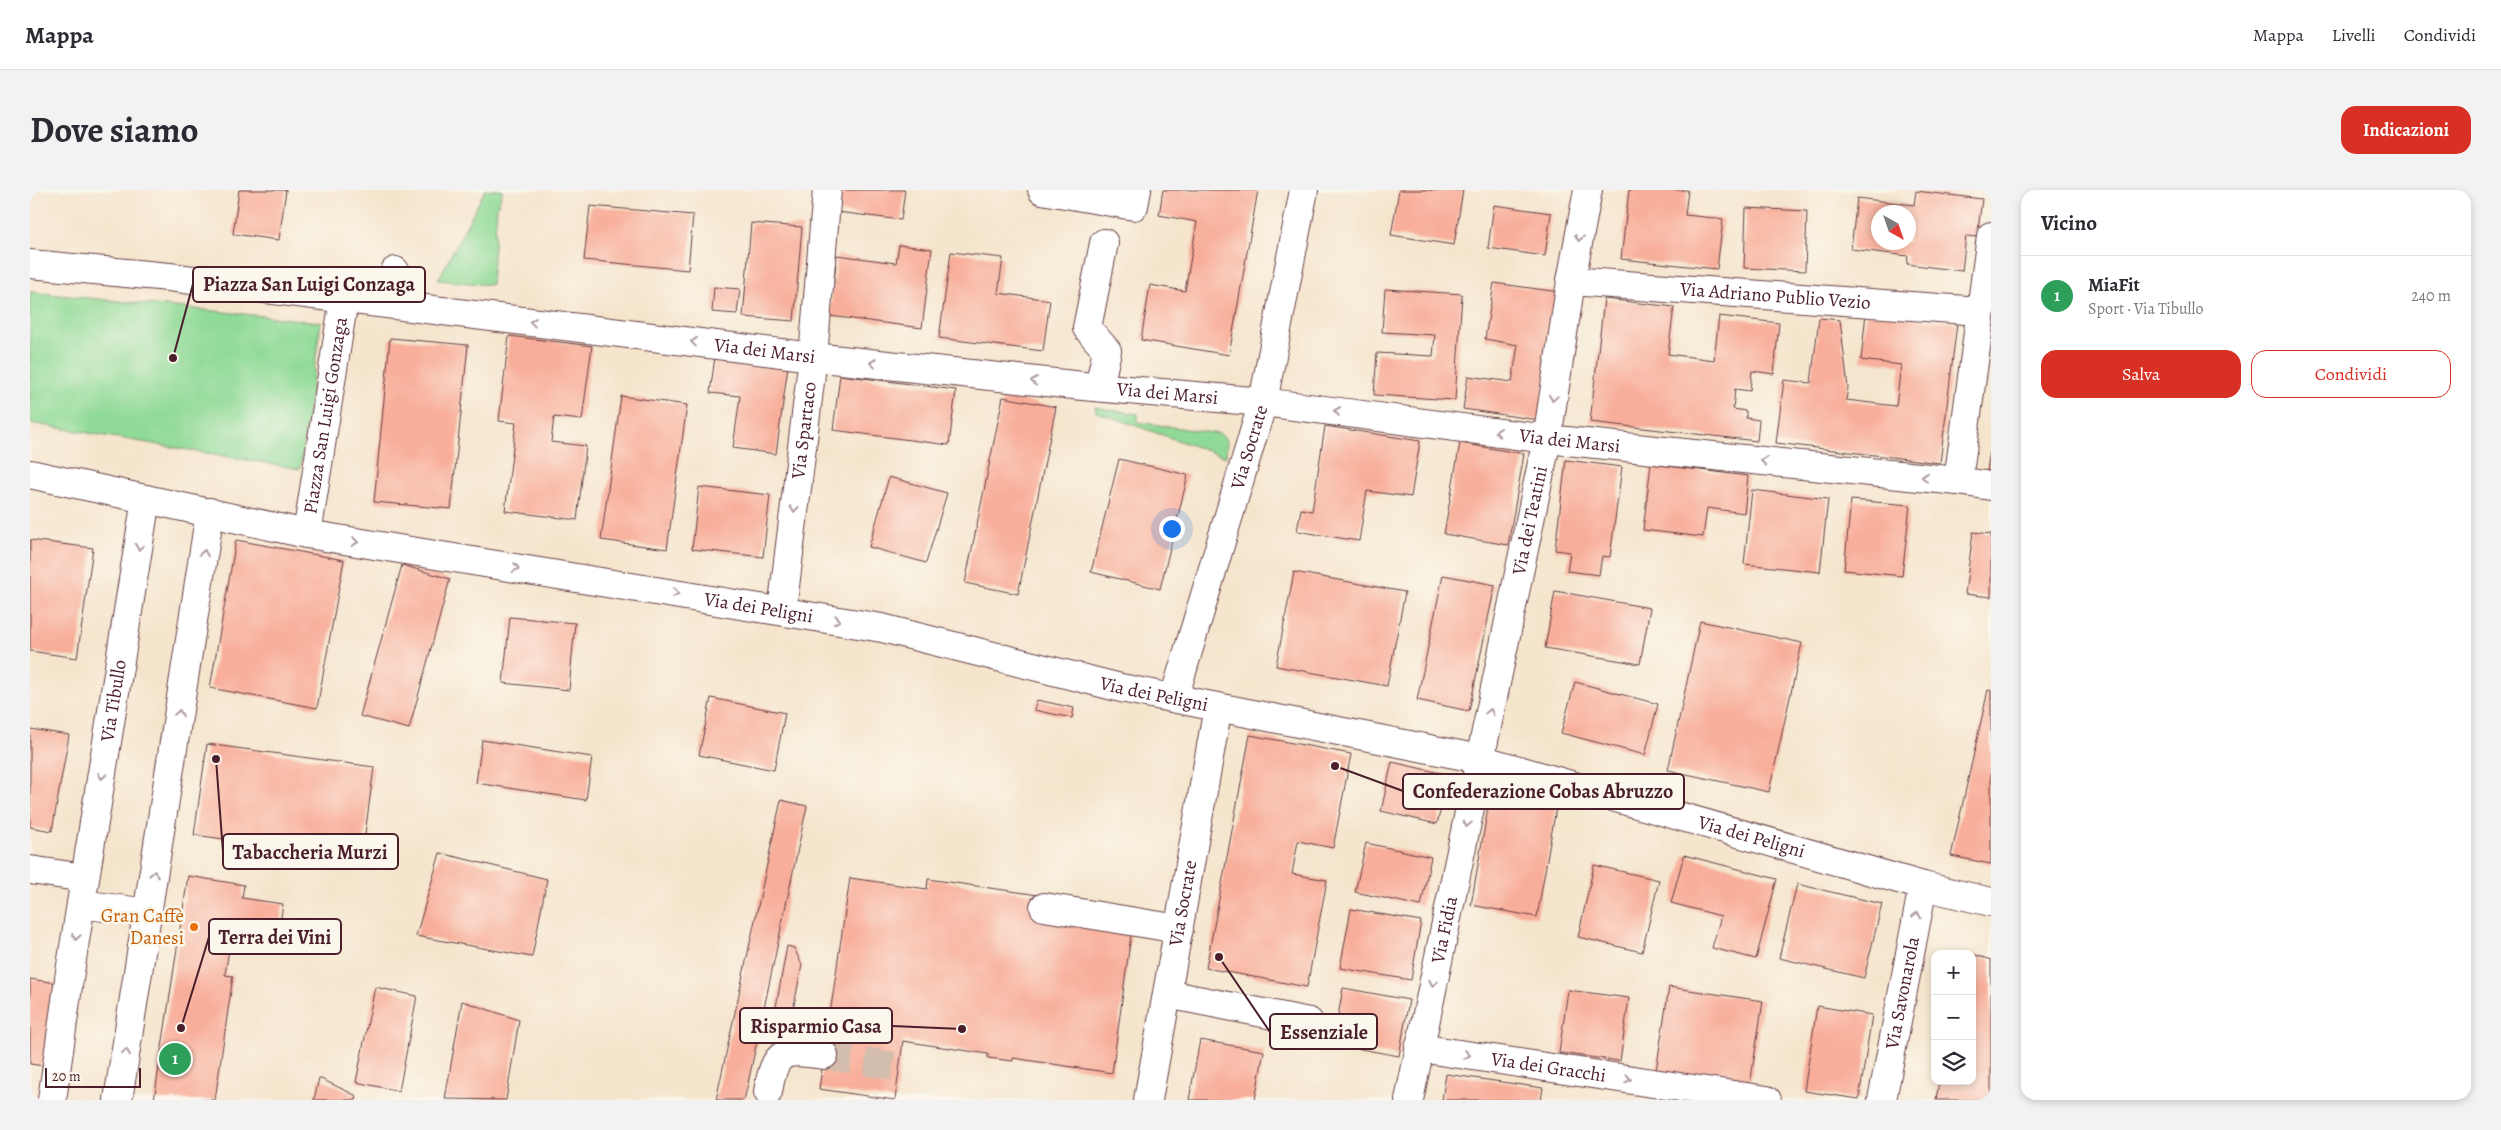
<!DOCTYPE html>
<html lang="it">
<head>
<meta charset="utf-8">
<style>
	:root { --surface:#fff; --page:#f2f2f3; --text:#2b2b33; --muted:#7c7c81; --line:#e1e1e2; --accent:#d93025 }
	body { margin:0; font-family:Alegreya,serif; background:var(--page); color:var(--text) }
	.controls { position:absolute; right:15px; bottom:15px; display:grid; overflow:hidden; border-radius:10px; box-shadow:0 2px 8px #0003 }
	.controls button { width:45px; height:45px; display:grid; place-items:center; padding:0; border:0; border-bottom:1px solid var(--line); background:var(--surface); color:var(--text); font:25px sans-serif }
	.compass { position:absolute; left:1841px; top:15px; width:45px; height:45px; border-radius:50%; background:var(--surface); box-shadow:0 2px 8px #0003; rotate:140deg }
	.scale { position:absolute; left:15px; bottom:12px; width:96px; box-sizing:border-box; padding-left:5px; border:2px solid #4a1f2b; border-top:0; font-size:14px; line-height:18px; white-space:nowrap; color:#4a1f2b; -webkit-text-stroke:4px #fbf7ec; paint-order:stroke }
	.you { position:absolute; left:1141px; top:338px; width:18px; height:18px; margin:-12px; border:4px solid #fff; border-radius:50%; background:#1a73e8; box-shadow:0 0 0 8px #1a73e833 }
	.badge { display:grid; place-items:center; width:32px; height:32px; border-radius:50%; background:var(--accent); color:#fff; font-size:16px; font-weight:700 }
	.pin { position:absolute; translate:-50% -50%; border:2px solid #fff; box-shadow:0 1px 5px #0006 }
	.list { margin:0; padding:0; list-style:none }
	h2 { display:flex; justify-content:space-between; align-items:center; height:65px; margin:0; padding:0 20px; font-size:21px }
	h2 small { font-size:16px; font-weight:400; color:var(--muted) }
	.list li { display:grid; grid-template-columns:32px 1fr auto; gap:15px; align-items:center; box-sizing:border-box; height:80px; padding:0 20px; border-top:1px solid var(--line) }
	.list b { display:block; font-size:19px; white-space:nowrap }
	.list p { margin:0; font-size:16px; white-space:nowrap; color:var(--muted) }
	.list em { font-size:16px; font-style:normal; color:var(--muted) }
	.actions { display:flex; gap:10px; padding:15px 20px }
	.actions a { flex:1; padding:11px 0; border:1px solid var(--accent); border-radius:15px; text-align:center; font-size:18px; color:var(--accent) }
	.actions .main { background:var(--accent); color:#fff }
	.icon { flex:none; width:28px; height:28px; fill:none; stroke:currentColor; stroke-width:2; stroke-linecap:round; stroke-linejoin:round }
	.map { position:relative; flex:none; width:1961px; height:910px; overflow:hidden; border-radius:15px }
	header { display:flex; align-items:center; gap:30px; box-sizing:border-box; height:70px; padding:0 25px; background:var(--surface); border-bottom:1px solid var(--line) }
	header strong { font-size:24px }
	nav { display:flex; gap:28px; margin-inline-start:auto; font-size:18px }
	.intro { display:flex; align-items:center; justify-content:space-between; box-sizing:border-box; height:120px; padding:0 30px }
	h1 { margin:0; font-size:35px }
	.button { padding:12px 22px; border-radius:15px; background:var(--accent); color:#fff; font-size:18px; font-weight:700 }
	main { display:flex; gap:30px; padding:0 30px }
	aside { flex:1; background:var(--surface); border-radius:15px; box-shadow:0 2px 8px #0003 }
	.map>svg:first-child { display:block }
	.green { fill:#90da97; stroke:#6d7c61 }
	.building { fill:#f8ae9a; fill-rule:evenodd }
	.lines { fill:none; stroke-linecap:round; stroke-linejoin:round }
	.minor-tunnel { stroke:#d3bdad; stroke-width:28; stroke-dasharray:28 14; stroke-linecap:butt }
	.minor-casing { stroke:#643d43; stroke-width:30 }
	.minor { stroke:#fff; stroke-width:28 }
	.oneway { stroke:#ae9aa0 }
	.food-dot { fill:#e8710a; stroke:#fbf7ec; stroke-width:2 }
	.labels { text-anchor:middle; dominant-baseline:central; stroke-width:5; stroke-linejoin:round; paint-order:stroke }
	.street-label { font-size:19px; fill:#4a1f2b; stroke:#fbf7ec }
	.food-label { font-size:19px; fill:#c56008; stroke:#fbf7ec; text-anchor:end }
	.leader { fill:none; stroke:#4a1f2b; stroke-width:2 }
	.callout-dot { fill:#4a1f2b; stroke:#fbf7ec; stroke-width:2 }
	.callout { fill:#fbf7ec; stroke:#4a1f2b; stroke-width:2 }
	.callout-label { font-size:20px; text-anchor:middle; font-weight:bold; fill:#4a1f2b }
</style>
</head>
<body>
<header>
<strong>Mappa</strong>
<nav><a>Mappa</a><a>Livelli</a><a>Condividi</a></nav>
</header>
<div class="intro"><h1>Dove siamo</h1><a class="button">Indicazioni</a></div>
<main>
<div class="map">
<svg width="1961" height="910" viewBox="0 0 1961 910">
	<rect width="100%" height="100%" fill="#fbf7ec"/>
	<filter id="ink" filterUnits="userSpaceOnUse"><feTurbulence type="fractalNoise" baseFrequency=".02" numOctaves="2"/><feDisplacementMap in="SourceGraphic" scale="10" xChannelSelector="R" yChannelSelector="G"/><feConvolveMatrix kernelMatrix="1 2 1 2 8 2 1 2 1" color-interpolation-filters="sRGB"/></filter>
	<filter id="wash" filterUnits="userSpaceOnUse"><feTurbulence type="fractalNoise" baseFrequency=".0096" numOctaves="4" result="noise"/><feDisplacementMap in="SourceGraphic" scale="20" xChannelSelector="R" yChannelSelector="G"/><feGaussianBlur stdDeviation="1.12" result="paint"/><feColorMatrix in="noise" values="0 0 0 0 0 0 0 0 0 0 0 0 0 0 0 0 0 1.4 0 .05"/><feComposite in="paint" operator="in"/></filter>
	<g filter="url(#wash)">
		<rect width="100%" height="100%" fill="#f5e5cd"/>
		<g class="green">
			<path d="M455 0H473L467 17 461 95 408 90Z"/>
			<path d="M0 102 291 132 270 279 0 233Z"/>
			<path d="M1065 217 1108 224V232L1190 244 1197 251 1196 267 1066 222Z"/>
		</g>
		<g id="blocks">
			<g class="building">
				<path d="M209 0H256L249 50 203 44Z"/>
				<path d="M810 0H875L871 30 807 22Z"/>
				<path d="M1133 0H1228L1199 165 1111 150 1120 95 1155 101 1167 32 1129 25Z"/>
				<path d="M1369 0H1433L1424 55 1361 45Z"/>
				<path d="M1599 0H1658L1655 25 1693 29 1687 79 1591 69Z"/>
				<path d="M1886 1 1952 9 1947 47 1936 46 1932 81 1877 74 1878 66 1821 59 1827 8 1884 15ZM1848 22H1878V52H1848Z"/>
				<path d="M1464 15 1521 23 1515 66 1458 58Z"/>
				<path d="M560 16 663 25 658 80 554 70Z"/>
				<path d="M1716 18 1777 21 1775 81 1714 78Z"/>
				<path d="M721 33 772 37 764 131 713 127Z"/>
				<path d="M869 55 902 59 892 138 800 126 807 65 866 73Z"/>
				<path d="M921 62 973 68 968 103 1020 110 1013 161 909 148Z"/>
				<path d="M1464 93 1529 102 1509 230 1433 219 1438 186 1482 192 1488 155 1455 149Z"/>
				<path d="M684 97 710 99 707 124 682 122Z"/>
				<path d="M1355 99 1432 104 1425 210 1344 205 1347 163 1403 166 1405 145 1352 142Z"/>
				<path d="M1574 109 1644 117 1638 164 1684 170 1689 126 1749 133 1744 184 1722 181 1720 201 1705 199 1703 219 1716 221V228L1729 230 1727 251 1560 232Z"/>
				<path d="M1836 123 1927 133 1910 273 1746 253 1754 190 1781 193 1789 128 1810 130 1818 198 1816 210 1866 216 1871 175 1831 170Z"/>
				<path d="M479 146 562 156 552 230 524 227 521 252 556 256 547 330 475 321 486 233 469 231Z"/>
				<path d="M360 148 438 155 421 319 344 312Z"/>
				<path d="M685 167 758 176 746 264 703 258 710 206 680 203Z"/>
				<path d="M810 185 926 200 919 255 803 240Z"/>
				<path d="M591 206 657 215 637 359 571 350Z"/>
				<path d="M973 207 1026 217 988 404 935 393Z"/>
				<path d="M1295 236 1390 251 1381 307 1337 301 1329 351 1267 341 1271 319 1282 321Z"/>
				<path d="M1430 253 1494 264 1478 355 1414 344Z"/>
				<path d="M1960 261H1961V281L1957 280Z"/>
				<path d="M1089 269 1158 285 1130 399 1061 382Z"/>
				<path d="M1536 270 1592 277 1580 367 1572 366 1569 385 1537 381 1540 362 1525 360Z"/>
				<path d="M1621 274 1718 286 1714 323 1677 318 1673 347 1613 340Z"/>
				<path d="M859 287 917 303 896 373 839 357Z"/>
				<path d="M669 297 740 305 733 367 662 359Z"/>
				<path d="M1722 300 1798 309 1790 382 1714 374Z"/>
				<path d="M1821 310 1880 315 1872 386 1814 380Z"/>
				<path d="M1943 342 1961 344V407L1935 404Z"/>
				<path d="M0 350 63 358 47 468 0 461Z"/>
				<path d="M206 350 314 370 287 518 180 498Z"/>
				<path d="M372 375 420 389 379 539 330 526Z"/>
				<path d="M1264 382 1375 402 1357 496 1246 476Z"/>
				<path d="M1413 385 1465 395 1439 521 1387 510Z"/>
				<path d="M1525 401 1620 418 1610 474 1515 458Z"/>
				<path d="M480 427 545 433 539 500 473 493Z"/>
				<path d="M1670 431 1772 453 1739 602 1638 580Z"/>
				<path d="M1545 492 1628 514 1615 565 1531 543Z"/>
				<path d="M1958 500 1961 501V674L1921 666Z"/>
				<path d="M681 508 755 523 744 580 669 565Z"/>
				<path d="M1007 510 1044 518 1042 528 1004 520Z"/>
				<path d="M0 539 39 545 22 641 0 637Z"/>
				<path d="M1220 545 1321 564 1303 658 1268 651 1262 684 1297 690 1277 797 1176 778Z"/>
				<path d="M452 550 562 567 556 610 446 593Z"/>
				<path d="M177 554 344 577 332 667 164 645Z"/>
				<path d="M1362 572 1419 585 1407 634 1351 621Z"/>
				<path d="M1460 606 1526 618 1507 727 1441 715Z"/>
				<path d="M751 610 777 616 717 898 714 910H686Z"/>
				<path d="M1336 653 1401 667 1391 716 1325 702Z"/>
				<path d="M410 663 517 689 502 767 386 746Z"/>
				<path d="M1654 665 1747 689 1726 769 1682 758 1691 726 1641 713Z"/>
				<path d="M1564 675 1629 690 1612 762 1548 747Z"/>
				<path d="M158 686 214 695 212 708 253 714 247 754 201 747 195 785 203 786 185 910H124Z"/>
				<path d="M820 688 897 699 898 689 1015 706 1102 738 1082 883 983 868V871L958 868V864L873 851 865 910 789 899Z"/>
				<path d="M1767 694 1852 714 1834 788 1749 768Z"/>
				<path d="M1321 719 1391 731 1381 790 1310 778Z"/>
				<path d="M757 756 764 758 772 775 763 820 746 817Z"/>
				<path d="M1942 764 1961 770V910H1906L1909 891H1942Z"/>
				<path d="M0 789 27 793 14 876 0 874Z"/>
				<path d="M345 797 387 806 369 901 326 892Z"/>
				<path d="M1639 797 1733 811 1720 895 1626 881Z"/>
				<path d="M1313 798 1379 810 1369 866 1303 854Z"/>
				<path d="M1538 800 1599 808 1590 871 1529 863Z"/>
				<path d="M432 811 489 830 476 910 415 909Z"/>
				<path d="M1787 816 1842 825 1829 909 1774 901Z"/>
				<path d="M1170 850 1234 861 1225 910H1159Z"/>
				<path d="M1416 884 1513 898 1511 910H1412Z"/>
				<path d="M289 888 327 906 326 910H284Z"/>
			</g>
		</g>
	</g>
	<g filter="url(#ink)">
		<use href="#blocks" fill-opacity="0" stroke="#643d43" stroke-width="1"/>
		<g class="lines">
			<path class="minor-tunnel" d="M794 865 870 877"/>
			<g class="minor-casing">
				<g id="minor">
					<path d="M1012 0 1104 16 1107 0"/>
					<path id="s1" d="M0 74 139 87 783 167 1053 196 1233 212 1517 249 1928 291 1961 296"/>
					<path id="s2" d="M1541 91 1950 121"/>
					<path d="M361 114 365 81"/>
					<path d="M1069 197 1077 161 1057 138 1074 53"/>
					<path id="s3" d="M0 284 277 344 852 438 1091 498 1450 569 1893 696 1961 712"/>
					<path d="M1928 291 1961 46"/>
					<path id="s4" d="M277 344 314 109"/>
					<path id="s5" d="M752 421 783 167 797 0"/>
					<path id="s6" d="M1144 508 1233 212 1274 0"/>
					<path d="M0 680 55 688"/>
					<path d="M51 714 118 723"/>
					<path d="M1014 717 1149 739"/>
					<path d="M1137 804 1279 832"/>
					<path id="s7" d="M1389 858 1737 910"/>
					<path d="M738 902C745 859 754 859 794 865"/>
					<path id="s8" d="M22 910 40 782 116 309"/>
					<path d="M88 910 180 322"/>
					<path id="s9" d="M1118 910 1188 517"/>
					<path id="s10" d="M1379 910 1517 249 1541 91 1558 0"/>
					<path id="s11" d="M1852 910 1893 696"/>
				</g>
			</g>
			<use href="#minor" class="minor"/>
		</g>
		<defs><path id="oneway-chevron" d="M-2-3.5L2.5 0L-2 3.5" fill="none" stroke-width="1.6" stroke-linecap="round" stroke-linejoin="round" transform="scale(1.25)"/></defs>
		<g class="oneway">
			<use href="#oneway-chevron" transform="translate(1549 48) rotate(101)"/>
			<use href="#oneway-chevron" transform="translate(503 132) rotate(-173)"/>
			<use href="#oneway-chevron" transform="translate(664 152) rotate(-173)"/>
			<use href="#oneway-chevron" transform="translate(843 173) rotate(-174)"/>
			<use href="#oneway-chevron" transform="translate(1004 191) rotate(-174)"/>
			<use href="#oneway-chevron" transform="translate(1523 208) rotate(98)"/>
			<use href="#oneway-chevron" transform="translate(1307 221) rotate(-172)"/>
			<use href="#oneway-chevron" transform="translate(1468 242) rotate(-172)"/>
			<use href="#oneway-chevron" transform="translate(1734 271) rotate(-174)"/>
			<use href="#oneway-chevron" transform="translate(1895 287) rotate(-174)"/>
			<use href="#oneway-chevron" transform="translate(764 319) rotate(97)"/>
			<use href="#oneway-chevron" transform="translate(325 352) rotate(9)"/>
			<use href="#oneway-chevron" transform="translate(109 357) rotate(99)"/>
			<use href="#oneway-chevron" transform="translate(174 363) rotate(-81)"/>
			<use href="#oneway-chevron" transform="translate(486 378) rotate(9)"/>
			<use href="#oneway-chevron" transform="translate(646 403) rotate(9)"/>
			<use href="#oneway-chevron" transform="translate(807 430) rotate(10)"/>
			<use href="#oneway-chevron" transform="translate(1460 522) rotate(-78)"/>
			<use href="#oneway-chevron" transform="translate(149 523) rotate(-81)"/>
			<use href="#oneway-chevron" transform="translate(72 586) rotate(99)"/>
			<use href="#oneway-chevron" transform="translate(1437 634) rotate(102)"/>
			<use href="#oneway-chevron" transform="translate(124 684) rotate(-81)"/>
			<use href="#oneway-chevron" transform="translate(1887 725) rotate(-79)"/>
			<use href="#oneway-chevron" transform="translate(46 747) rotate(100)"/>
			<use href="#oneway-chevron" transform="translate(1403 793) rotate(102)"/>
			<use href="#oneway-chevron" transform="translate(96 862) rotate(-81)"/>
			<use href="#oneway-chevron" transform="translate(1437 865) rotate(9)"/>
			<use href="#oneway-chevron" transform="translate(1598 889) rotate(8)"/>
		</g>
	</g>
	<circle class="food-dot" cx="164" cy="737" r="5"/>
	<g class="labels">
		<g class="street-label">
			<text stroke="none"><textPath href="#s2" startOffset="205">Via Adriano Publio Vezio</textPath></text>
			<text stroke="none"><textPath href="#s1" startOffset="740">Via dei Marsi</textPath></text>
			<text stroke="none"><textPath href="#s1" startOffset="1145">Via dei Marsi</textPath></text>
			<text stroke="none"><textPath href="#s4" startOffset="120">Piazza San Luigi Gonzaga</textPath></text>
			<text stroke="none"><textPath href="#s5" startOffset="182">Via Spartaco</textPath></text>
			<text stroke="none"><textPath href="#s1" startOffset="1550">Via dei Marsi</textPath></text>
			<text stroke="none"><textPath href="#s6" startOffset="262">Via Socrate</textPath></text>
			<text stroke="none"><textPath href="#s10" startOffset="592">Via dei Teatini</textPath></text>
			<text stroke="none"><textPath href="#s3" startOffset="741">Via dei Peligni</textPath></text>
			<text stroke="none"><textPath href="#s3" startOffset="1146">Via dei Peligni</textPath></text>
			<text stroke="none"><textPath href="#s8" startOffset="404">Via Tibullo</textPath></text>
			<text stroke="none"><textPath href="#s3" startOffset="1761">Via dei Peligni</textPath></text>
			<text stroke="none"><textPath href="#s9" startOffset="200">Via Socrate</textPath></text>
			<text stroke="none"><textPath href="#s10" startOffset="174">Via Fidia</textPath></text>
			<text stroke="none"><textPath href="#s11" startOffset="109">Via Savonarola</textPath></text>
			<text stroke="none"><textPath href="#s7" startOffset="131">Via dei Gracchi</textPath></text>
		</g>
		<g class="food-label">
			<text x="154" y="726">Gran Caffè<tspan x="154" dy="22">Danesi</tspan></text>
		</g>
	</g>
	<path class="leader" d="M143 168L163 94M1305 576L1373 601M186 569L193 662M151 838L179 747M932 839L862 836M1189 767L1240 842"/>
	<g class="callout-dot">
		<circle cx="143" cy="168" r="5"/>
		<circle cx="1305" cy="576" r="5"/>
		<circle cx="186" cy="569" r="5"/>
		<circle cx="151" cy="838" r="5"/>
		<circle cx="932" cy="839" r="5"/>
		<circle cx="1189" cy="767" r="5"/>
	</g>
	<g class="callout">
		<rect x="163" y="77" width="232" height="35" rx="5"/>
		<rect x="1373" y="584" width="281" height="35" rx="5"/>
		<rect x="193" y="644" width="175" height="35" rx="5"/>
		<rect x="179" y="729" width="132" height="35" rx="5"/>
		<rect x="710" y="818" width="152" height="35" rx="5"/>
		<rect x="1240" y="824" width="107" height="35" rx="5"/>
	</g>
	<g class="callout-label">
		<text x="279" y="101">Piazza San Luigi Conzaga</text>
		<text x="1513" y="608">Confederazione Cobas Abruzzo</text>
		<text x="280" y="669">Tabaccheria Murzi</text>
		<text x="245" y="754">Terra dei Vini</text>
		<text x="786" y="843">Risparmio Casa</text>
		<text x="1294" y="849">Essenziale</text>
	</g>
</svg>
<div class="controls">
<button>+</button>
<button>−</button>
<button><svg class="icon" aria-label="layers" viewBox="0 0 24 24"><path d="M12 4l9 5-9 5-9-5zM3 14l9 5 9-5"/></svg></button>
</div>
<svg class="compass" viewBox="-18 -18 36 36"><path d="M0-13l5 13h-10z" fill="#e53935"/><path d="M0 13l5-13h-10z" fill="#7c7c81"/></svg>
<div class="scale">20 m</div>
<div class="you"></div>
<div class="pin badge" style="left:145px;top:869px;background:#2e9e5b">1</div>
</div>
<aside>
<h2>Vicino<small></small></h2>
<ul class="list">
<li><span class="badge" style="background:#2e9e5b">1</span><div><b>MiaFit</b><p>Sport · Via Tibullo</p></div><em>240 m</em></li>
</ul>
<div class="actions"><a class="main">Salva</a><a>Condividi</a></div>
</aside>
</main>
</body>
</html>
